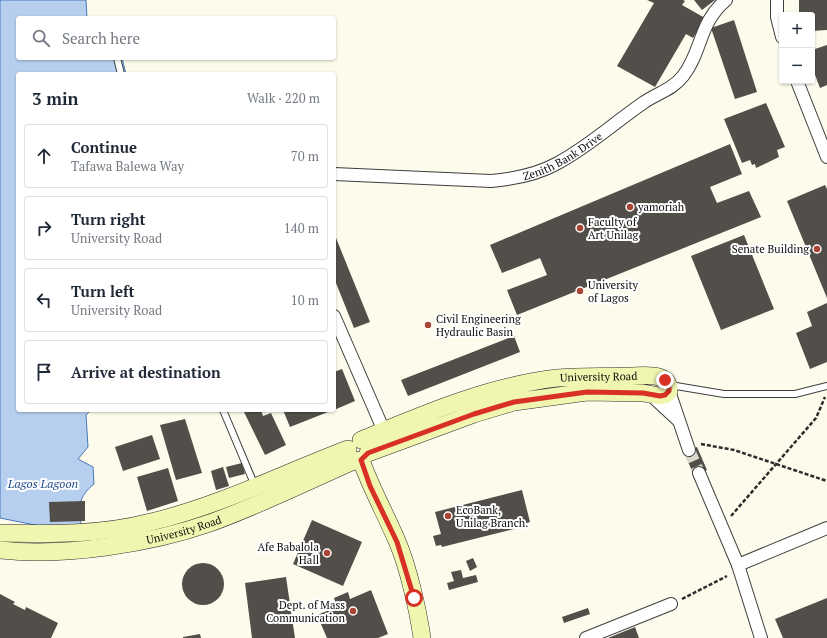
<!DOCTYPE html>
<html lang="en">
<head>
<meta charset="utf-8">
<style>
	:root { --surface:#fff; --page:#f2f2f3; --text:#1f2937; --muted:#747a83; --line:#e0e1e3 }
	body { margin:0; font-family:"PT Serif",serif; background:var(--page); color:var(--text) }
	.controls { position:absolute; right:12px; top:12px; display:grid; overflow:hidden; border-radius:4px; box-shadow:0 1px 3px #0004 }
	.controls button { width:36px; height:36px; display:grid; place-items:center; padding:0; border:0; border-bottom:1px solid var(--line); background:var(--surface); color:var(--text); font:20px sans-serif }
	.stop { position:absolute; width:12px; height:12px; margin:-9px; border:3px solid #d93025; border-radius:50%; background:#fff }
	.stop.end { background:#d93025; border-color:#fff; box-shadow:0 1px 4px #0008 }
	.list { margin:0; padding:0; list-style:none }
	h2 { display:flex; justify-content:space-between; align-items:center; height:52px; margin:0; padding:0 16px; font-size:17px }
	h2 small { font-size:13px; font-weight:400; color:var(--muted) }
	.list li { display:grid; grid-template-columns:26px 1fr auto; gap:12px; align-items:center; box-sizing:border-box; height:64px; margin:0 8px 8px; padding:0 8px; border:1px solid var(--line); border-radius:4px }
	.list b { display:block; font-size:15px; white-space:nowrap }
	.list p { margin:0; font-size:13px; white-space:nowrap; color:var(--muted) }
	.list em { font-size:13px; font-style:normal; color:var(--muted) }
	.icon { flex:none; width:22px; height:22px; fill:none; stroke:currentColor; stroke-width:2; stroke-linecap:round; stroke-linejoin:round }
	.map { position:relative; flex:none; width:827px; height:638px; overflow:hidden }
	.search { position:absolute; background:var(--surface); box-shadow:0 1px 3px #0004; left:16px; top:16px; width:320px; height:44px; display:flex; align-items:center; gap:10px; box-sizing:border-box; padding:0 14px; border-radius:4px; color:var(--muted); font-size:15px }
	.panel { position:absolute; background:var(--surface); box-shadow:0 1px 3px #0004; left:16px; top:72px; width:320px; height:340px; border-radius:4px }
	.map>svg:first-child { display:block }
	.water { fill:#b7cfee; stroke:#4777bc }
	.building { fill:#524e49 }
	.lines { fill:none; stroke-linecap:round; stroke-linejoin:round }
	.street-tunnel { stroke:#d9d8ca; stroke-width:12; stroke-dasharray:12 6; stroke-linecap:butt }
	.lane-casing { stroke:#3e3e3e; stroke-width:8 }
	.street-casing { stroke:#3e3e3e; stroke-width:14 }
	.secondary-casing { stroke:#2d2d2d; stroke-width:18 }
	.path { stroke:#2d2d2d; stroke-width:2.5; stroke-dasharray:4 2; stroke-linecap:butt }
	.lane { stroke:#fff; stroke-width:6 }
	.street { stroke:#fff; stroke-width:12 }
	.secondary { stroke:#f0f5af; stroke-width:17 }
	.route { stroke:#d93025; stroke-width:5 }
	.poi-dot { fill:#aa4535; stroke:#fff; stroke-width:1.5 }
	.labels { text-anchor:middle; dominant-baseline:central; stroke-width:4; stroke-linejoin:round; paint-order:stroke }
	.street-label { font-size:11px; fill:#0b0b0b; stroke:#fff }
	.poi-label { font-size:11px; fill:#0b0b0b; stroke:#fff; text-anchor:start }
	.water-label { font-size:12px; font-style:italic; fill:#244c8d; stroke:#fff }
</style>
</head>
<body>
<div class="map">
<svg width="827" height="638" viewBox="0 0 827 638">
	<rect width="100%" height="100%" fill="#fdfcec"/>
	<path class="water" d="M0 0H86L87 18H18V58H122L126 74H18V410H91L86 415 88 447 78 459 93 467 94 484C78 497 79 506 81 525L60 530 0 518Z"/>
	<g class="building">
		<path d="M647 0H683L685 1 682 5 705 18 693 38 686 34 655 87 617 66 654 3Z"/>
		<path d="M694 0H715L702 10Z"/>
		<path d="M799 0H827V30L812 31V15H802V12H799Z"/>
		<path d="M734 20 757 92 735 99 711 28Z"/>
		<path d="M827 45V85L820 88 812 67V50Z"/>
		<path d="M766 103 785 147 777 150 779 157 756 168 755 164 752 165 750 160 742 163 724 119Z"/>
		<path d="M730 144 742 174 710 187 717 203 749 191 761 217 517 315 507 290 547 275 540 258 502 273 490 245Z"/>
		<path d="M825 185 827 189V298L787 201Z"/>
		<path d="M334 233 370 322 354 328 334 278Z"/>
		<path d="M744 235 774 309 721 330 691 256Z"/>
		<path d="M827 303V362L810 369 796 333 812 326 807 312Z"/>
		<path d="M514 336 520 352 408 396 401 380Z"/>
		<path d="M342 369 355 401 334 410V372Z"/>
		<path d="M249 410H261L263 416 271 413 286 445 265 455 244 412Z"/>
		<path d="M283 410H333L290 427Z"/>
		<path d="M185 419 202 473 176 480 160 425Z"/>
		<path d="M152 435 160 459 123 471 115 447Z"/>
		<path d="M697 447 707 470 694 476 684 452Z"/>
		<path d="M242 463 245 474 229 478 226 467Z"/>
		<path d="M223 467 229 486 216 490 211 471Z"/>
		<path d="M168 468 178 501 147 511 137 477Z"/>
		<path d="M522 490 530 522 521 525 522 527 442 547 441 545 436 546 433 536 441 534 435 512Z"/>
		<path d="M85 501V521L50 522 49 502Z"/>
		<path d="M312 520 362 542 343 586 293 564Z"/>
		<path d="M473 558 477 567 470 571 466 561Z"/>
		<circle cx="203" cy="584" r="21"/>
		<path d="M461 570 463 578 476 575 478 582 449 590 447 583 454 581 451 572Z"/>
		<path d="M286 577 295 638H252L245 583Z"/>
		<path d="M371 590 388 634 378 638H327L317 615 337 607 334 598 348 592 350 599Z"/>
		<path d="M0 594 15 602 13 604 25 610 26 607 58 623 51 638H0Z"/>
		<path d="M827 598V638H783L775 619Z"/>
		<path d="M588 608 590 614 564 623 562 617Z"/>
		<path d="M635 627 639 638H608Z"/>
		<path d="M200 634 201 638H183V637Z"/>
	</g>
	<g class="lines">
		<path class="street-tunnel" d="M689 450 699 473"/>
		<g class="lane-casing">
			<g id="lane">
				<path d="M117 58 121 74"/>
				<path d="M670 385 724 394H795L827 386"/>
				<path d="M223 410 255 486"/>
			</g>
		</g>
		<g class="street-casing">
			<g id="street">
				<path d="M777 0V17L782 37"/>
				<path d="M797 81 827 157"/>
				<path id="s1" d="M334 174 491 181C514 179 536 175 556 164 587 148 614 123 643 103 657 93 672 90 683 76 702 52 699 22 726 0"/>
				<path d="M334 316 387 438"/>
				<path d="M669 391 689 450"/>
				<path d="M652 396 678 420"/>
				<path d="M699 473 738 565 761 638"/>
				<path d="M738 565 827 528"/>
				<path d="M586 638 671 604"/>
			</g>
		</g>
		<g class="secondary-casing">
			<g id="secondary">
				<path id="s2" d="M361 440C424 414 488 386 557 378 581 376 605 377 630 376 643 376 669 371 669 391L665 395 660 396 643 393 587 392 514 402 474 414 368 453"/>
				<path d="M361 460C371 488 385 513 397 541 408 566 418 610 422 638"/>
				<path d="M0 533C52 534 101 535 151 522 219 506 282 474 348 449"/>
				<path id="s3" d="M0 550C63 557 150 544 210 523 260 505 308 481 356 460"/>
			</g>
		</g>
		<g class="path">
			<path d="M701 444 734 450 827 481"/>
			<path d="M731 516 816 418 825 397"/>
			<path d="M682 599 727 576"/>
		</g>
		<use href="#lane" class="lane"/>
		<use href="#street" class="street"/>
		<use href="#secondary" class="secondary"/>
	</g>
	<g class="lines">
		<path class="route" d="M414 598 397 542 370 486 361 460 368 453 474 414 514 402 587 392 643 393 660 396 665 395 669 391V385L665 380"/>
	</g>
	<g class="poi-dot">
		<circle cx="630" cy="207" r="4"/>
		<circle cx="580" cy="228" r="4"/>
		<circle cx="817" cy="249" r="4"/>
		<circle cx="580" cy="291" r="4"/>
		<circle cx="428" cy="325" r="4"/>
		<circle cx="448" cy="516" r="4"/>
		<circle cx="327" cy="553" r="4"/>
		<circle cx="353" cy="611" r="4"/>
	</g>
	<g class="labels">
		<g class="street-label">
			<text stroke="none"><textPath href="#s1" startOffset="234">Zenith Bank Drive</textPath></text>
			<text stroke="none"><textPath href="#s2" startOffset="248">University Road</textPath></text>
			<text stroke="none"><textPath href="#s3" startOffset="186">University Road</textPath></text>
		</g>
		<g class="poi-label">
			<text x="638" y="207">yamoriah</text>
			<text x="588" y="222">Faculty of<tspan x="588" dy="13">Art Unilag</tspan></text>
			<text x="809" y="249" text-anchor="end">Senate Building</text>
			<text x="588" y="285">University<tspan x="588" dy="13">of Lagos</tspan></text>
			<text x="436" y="319">Civil Engineering<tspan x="436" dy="13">Hydraulic Basin</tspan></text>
			<text x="456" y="510">EcoBank,<tspan x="456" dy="13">Unilag Branch.</tspan></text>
			<text x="319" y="547" text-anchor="end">Afe Babalola<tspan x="319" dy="13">Hall</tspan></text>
			<text x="345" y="605" text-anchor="end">Dept. of Mass<tspan x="345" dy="13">Communication</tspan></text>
		</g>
		<g class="water-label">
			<text x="43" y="483">Lagos Lagoon</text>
		</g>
	</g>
</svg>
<div class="controls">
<button>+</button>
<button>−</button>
</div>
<div class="stop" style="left:414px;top:598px"></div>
<div class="stop end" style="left:665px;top:380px"></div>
<div class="search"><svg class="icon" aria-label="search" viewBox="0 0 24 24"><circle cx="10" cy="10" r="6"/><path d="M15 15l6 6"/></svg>Search here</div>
<section class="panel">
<h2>3 min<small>Walk · 220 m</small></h2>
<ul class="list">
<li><svg class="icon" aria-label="ahead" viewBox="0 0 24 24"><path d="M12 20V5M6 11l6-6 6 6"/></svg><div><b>Continue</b><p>Tafawa Balewa Way</p></div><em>70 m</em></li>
<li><svg class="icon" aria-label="right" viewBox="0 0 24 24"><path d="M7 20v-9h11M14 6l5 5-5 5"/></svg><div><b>Turn right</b><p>University Road</p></div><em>140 m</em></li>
<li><svg class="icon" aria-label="left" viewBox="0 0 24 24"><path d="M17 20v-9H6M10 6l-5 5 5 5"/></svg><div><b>Turn left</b><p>University Road</p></div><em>10 m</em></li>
<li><svg class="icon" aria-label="arrive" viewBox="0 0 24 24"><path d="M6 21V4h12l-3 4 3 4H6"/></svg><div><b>Arrive at destination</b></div></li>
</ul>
</section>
</div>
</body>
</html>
